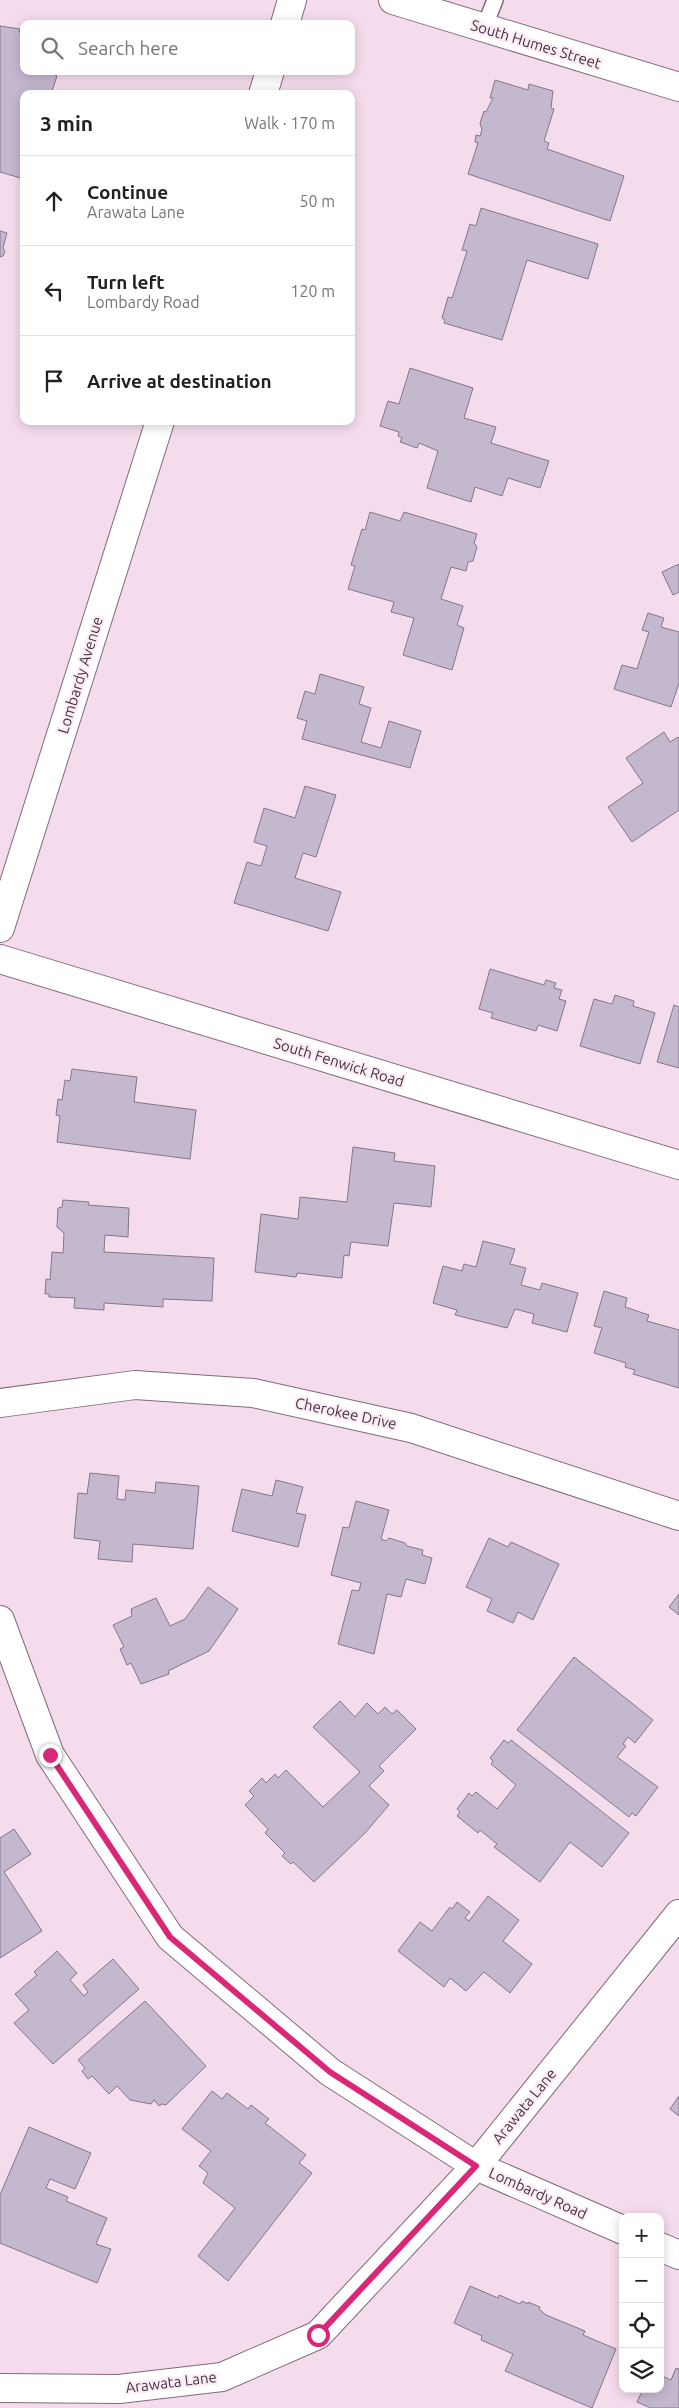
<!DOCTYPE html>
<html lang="en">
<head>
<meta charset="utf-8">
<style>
	:root { --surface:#fff; --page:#f6f6f6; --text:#202124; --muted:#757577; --line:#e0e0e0 }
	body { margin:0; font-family:Ubuntu,sans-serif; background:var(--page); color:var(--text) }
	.controls { position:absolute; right:15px; bottom:15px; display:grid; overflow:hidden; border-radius:10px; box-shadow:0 2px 12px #0003 }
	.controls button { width:45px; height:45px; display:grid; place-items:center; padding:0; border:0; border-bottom:1px solid var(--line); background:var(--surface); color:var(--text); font:25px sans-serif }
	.stop { position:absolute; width:15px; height:15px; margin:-11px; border:4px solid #db2777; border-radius:50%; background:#fff }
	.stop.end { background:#db2777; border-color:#fff; box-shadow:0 1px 5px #0008 }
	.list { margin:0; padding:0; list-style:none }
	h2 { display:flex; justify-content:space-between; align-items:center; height:65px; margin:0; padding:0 20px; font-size:21px }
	h2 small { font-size:16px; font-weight:400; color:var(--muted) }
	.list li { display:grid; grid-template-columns:32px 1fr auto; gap:15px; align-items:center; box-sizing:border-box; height:90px; padding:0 20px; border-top:1px solid var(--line) }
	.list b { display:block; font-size:19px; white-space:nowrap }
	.list p { margin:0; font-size:16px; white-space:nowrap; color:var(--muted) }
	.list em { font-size:16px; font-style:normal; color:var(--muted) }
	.icon { flex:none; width:28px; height:28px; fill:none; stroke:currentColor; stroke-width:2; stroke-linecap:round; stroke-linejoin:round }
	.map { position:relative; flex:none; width:679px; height:2408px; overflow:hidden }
	.search { position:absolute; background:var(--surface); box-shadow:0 2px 12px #0003; left:20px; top:20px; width:335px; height:55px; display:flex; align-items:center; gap:12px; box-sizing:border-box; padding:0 18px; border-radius:10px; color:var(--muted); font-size:19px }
	.panel { position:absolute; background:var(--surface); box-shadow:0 2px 12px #0003; left:20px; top:90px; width:335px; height:335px; border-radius:10px }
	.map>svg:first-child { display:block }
	.building { fill:#c4b8cf; stroke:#82778c }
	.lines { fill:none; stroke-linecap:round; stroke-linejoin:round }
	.lane-casing { stroke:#816b79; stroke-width:18 }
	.street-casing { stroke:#816b79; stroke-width:30 }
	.secondary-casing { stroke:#816b79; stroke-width:30 }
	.lane { stroke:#fff; stroke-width:15 }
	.street { stroke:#fff; stroke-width:28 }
	.secondary { stroke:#fff; stroke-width:28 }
	.route { stroke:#db2777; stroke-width:6 }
	.labels { text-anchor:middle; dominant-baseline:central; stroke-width:4.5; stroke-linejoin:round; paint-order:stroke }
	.street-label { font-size:15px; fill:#40363c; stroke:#ffebf7 }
</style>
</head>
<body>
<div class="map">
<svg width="679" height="2408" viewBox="0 0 679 2408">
	<rect width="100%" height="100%" fill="#f5dcec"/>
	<g class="building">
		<path d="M0 26 20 29 19 32 24 33V71H56L55 75 57 76 51 94H24V179L0 172Z"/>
		<path d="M495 80 528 90 529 84 553 91 551 108 554 109 544 141 549 143 547 149 624 176 610 221 468 174 478 143 475 142 476 135 480 136 482 130 480 123 484 111 486 112 493 98H490Z"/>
		<path d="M481 208 598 244 588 279 527 260 502 340 444 323 445 320 442 318 448 297 452 298 467 251 462 250 470 224 476 226Z"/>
		<path d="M0 231 7 233 3 248 5 251 3 256 0 257Z"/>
		<path d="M410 368 473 388 464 418 496 427 491 443 549 461 540 488 508 478 502 496 475 487 471 502 427 488 438 451 419 443 417 448 400 442 402 438 398 436 399 432 380 426 388 401 399 404Z"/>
		<path d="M370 512 400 521 404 512 477 534 474 543 477 547 473 561 468 562 466 571 451 567 441 599 463 606 457 625 464 628 452 670 403 655 414 618 391 612 394 602 348 589 355 566 351 565 362 529 365 530Z"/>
		<path d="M679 564V592L673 595 662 572Z"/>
		<path d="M648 613 664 618 661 627 679 632V683L671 707 614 689 622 665 637 669 649 632 642 630Z"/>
		<path d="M320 674 364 687 359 704 371 708 361 742 381 748 389 721 421 731 410 768 302 739 307 721 297 718 305 691 315 694Z"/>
		<path d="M664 732 670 742 678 737 679 739V810L632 842 608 807 643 783 626 758Z"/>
		<path d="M305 786 336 795 316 857 303 853 295 878 341 892 328 931 234 903 247 862 261 866 267 846 254 842 264 808 295 818Z"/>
		<path d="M490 969 544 985 546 980 556 983 554 988 562 990 559 999 566 1001 557 1031 538 1025 536 1031 491 1018 493 1013 479 1009Z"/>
		<path d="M615 995 634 1001 633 1006 655 1013 640 1064 580 1046 594 999 612 1004Z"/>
		<path d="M674 1005 679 1007V1068L657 1062Z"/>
		<path d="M72 1069 137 1077 134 1102 196 1110 190 1159 57 1142 60 1116 56 1115 58 1099 62 1100 65 1080 70 1081Z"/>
		<path d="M353 1147 395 1153 394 1161 435 1166 431 1207 394 1203 388 1246 351 1242 349 1256 344 1255 342 1278 297 1273 296 1277 255 1272 261 1214 298 1219 300 1197 347 1202Z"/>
		<path d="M63 1200 89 1202 88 1205 129 1208 128 1237 105 1235 104 1252 214 1258 212 1301 163 1299V1307L104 1303V1310L74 1308 75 1298 49 1297V1294H45L46 1279 50 1280 52 1252 63 1253 64 1233 57 1227 58 1208 62 1207Z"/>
		<path d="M483 1241 515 1249 510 1264 526 1268 521 1285 540 1290 542 1283 578 1293 567 1332 532 1323 534 1314 515 1309 507 1328 455 1315 457 1310 433 1303 443 1266 462 1271 464 1264 476 1267Z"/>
		<path d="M604 1291 627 1298 625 1307 649 1315 647 1321 679 1330V1388L633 1374 635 1370 625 1367 626 1363 594 1353 602 1328 594 1326Z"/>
		<path d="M90 1473 119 1476 117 1499 125 1500 126 1490 155 1493 156 1482 199 1486 193 1549 133 1544 132 1562 98 1559 100 1541 74 1538 78 1493 87 1494Z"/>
		<path d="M276 1480 303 1487 296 1513 306 1515 298 1547 232 1531 242 1489 272 1496Z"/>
		<path d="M356 1501 389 1510 381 1539 386 1541 389 1538 405 1543 407 1546 423 1550 422 1555 432 1558 425 1584 406 1579 401 1597 387 1594 374 1654 338 1644 352 1590 359 1591 361 1583 331 1575 343 1527 349 1528Z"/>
		<path d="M489 1538 508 1547 511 1542 559 1564 533 1620 518 1612 513 1623 487 1611 492 1599 466 1587Z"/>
		<path d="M208 1587 238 1609 209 1651 168 1671 169 1674 141 1684 131 1663 127 1665 120 1649 124 1647 113 1625 132 1616 131 1609 156 1598 170 1626 185 1619Z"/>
		<path d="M679 1594V1615L669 1607Z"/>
		<path d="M574 1657 653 1720 635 1743 628 1737 623 1744 626 1746 617 1757 658 1787 636 1816 632 1813 629 1817 517 1730Z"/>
		<path d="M340 1701 355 1717 367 1703 378 1714 385 1707 392 1714 397 1710 416 1729 379 1766 384 1771 369 1786 389 1805 365 1833 314 1882 293 1862 291 1864 282 1856 285 1853 265 1833 268 1829 245 1805 254 1796 249 1791 262 1778 266 1783 275 1774 278 1778 286 1770 323 1807 358 1774 360 1772 313 1727Z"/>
		<path d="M504 1740 508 1743 511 1740 629 1833 602 1867 570 1842 540 1882 494 1847 497 1844 480 1830 478 1833 457 1816 460 1812 457 1809 469 1793 472 1796 476 1792 497 1809 516 1785 491 1764 493 1761 490 1758Z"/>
		<path d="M14 1829 31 1854 4 1872 42 1931 0 1958V1838Z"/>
		<path d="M488 1896 519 1920 503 1941 532 1964 510 1993 484 1972 466 1991 450 1978 444 1987 398 1951 420 1922 432 1931 450 1907 452 1909 457 1902 470 1912 465 1918 469 1921Z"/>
		<path d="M57 1951 77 1973 70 1980 84 1996 88 1992 83 1985 113 1959 139 1989 53 2064 14 2023 29 2010 15 1994 37 1975 34 1972Z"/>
		<path d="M145 2001 206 2066 166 2105 162 2104 159 2106 154 2100 151 2104 130 2100 117 2086 109 2094 92 2076 88 2079 82 2071 85 2068 78 2060Z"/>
		<path d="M212 2091 222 2099 227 2093 248 2109 251 2105 269 2119 265 2123 306 2155 299 2163 312 2173 228 2281 198 2256 235 2208 203 2183 208 2173 199 2166 211 2151 182 2129Z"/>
		<path d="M679 2096V2116L670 2109Z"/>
		<path d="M29 2127 91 2153 75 2189 50 2179 46 2188 68 2197 66 2201 107 2218 96 2244 111 2249 97 2283 0 2243V2195Z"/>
		<path d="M470 2286 498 2298 499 2295 520 2304 522 2301 528 2304V2302L540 2307 539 2309 546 2315 585 2331 583 2335 616 2349 592 2408 505 2371 513 2354 481 2340 482 2336 454 2323Z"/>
		<path d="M676 2368 679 2369V2408H651L637 2402 643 2389H660V2375L671 2380Z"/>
	</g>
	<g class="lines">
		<g class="lane-casing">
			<path id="lane" d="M484 28 495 0"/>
		</g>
		<g class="street-casing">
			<g id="street">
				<path d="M393 0 679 87"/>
				<path d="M285 24 292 0"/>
				<path d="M263 94 270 71"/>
				<path d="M0 928 160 421"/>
				<path d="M0 1403 135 1385 253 1393 411 1428 679 1516"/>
				<path d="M0 1620 50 1755 170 1937 330 2072 476 2166 623 2230"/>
				<path d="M660 2247 679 2255"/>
				<path d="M0 2388 119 2389 222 2377 318 2335 476 2166 679 1914"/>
			</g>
		</g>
		<g class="secondary-casing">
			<path id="secondary" d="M0 959 679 1165"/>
		</g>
		<use href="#lane" class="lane"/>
		<use href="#street" class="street"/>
		<use href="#secondary" class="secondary"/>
	</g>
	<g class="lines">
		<path class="route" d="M50 1755 170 1937 330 2072 476 2166 318 2335"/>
	</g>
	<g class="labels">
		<g class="street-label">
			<text transform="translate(536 44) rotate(17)">South Humes Street</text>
			<text transform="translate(80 675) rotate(-73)">Lombardy Avenue</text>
			<text transform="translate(339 1062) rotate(17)">South Fenwick Road</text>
			<text transform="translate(346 1413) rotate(12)">Cherokee Drive</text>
			<text transform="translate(524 2106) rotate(-51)">Arawata Lane</text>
			<text transform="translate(538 2193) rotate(24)">Lombardy Road</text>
			<text transform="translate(171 2382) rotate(-7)">Arawata Lane</text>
		</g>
	</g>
</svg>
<div class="controls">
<button>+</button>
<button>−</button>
<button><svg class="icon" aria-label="locate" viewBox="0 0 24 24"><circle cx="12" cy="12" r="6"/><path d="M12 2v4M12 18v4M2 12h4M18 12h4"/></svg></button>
<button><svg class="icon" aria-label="layers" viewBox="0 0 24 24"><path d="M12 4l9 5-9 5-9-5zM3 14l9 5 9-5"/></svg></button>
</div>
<div class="stop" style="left:318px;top:2335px"></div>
<div class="stop end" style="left:50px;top:1755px"></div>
<div class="search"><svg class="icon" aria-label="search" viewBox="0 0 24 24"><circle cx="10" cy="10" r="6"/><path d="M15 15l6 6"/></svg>Search here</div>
<section class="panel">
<h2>3 min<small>Walk · 170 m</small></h2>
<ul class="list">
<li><svg class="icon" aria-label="ahead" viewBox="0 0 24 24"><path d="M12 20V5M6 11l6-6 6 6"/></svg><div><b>Continue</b><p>Arawata Lane</p></div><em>50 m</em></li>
<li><svg class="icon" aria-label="left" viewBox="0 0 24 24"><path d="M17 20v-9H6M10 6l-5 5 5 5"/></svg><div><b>Turn left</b><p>Lombardy Road</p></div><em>120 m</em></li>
<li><svg class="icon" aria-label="arrive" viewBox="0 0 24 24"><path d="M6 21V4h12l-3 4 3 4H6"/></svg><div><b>Arrive at destination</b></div></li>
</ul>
</section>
</div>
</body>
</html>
